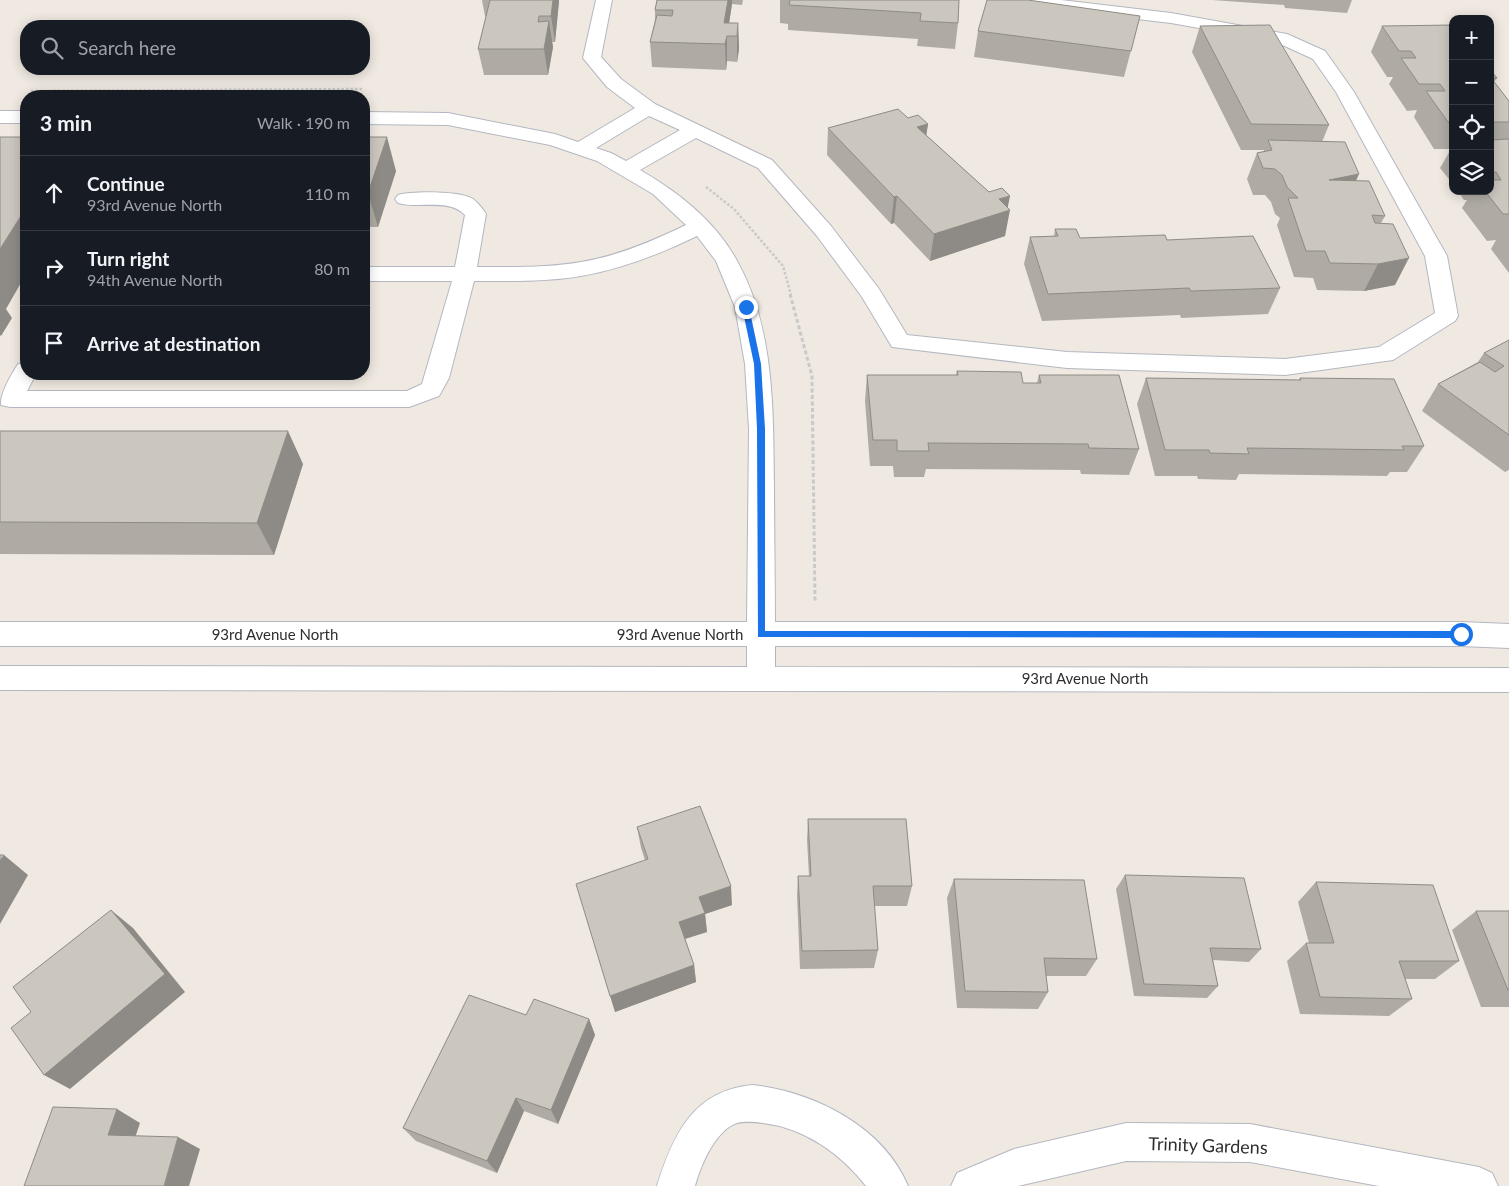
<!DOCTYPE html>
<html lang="en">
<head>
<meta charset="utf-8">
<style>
	:root { --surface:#171b24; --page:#20242c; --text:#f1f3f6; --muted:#9ea1a6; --line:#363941 }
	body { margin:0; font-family:Lato,sans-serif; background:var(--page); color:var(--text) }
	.controls { position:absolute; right:15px; top:15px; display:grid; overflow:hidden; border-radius:10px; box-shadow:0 2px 12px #0003 }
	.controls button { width:45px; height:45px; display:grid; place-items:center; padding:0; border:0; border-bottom:1px solid var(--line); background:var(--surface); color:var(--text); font:25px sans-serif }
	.stop { position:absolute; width:15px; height:15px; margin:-11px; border:4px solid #1a73e8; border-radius:50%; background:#fff }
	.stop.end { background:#1a73e8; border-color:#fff; box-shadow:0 1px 5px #0008 }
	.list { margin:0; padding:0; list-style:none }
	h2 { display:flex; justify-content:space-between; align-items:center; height:65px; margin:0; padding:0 20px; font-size:21px }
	h2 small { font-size:16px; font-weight:400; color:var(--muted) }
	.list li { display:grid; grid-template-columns:32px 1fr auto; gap:15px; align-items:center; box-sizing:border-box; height:75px; padding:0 20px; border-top:1px solid var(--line) }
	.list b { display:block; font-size:19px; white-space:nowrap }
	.list p { margin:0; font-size:16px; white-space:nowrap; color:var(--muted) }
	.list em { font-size:16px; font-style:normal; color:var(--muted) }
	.icon { flex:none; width:28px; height:28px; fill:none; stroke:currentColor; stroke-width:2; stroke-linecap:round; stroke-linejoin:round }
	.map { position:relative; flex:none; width:1509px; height:1186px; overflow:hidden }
	.search { position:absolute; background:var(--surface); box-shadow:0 2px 12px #0003; left:20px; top:20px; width:350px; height:55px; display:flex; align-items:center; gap:12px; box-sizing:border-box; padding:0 18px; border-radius:20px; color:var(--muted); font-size:19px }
	.panel { position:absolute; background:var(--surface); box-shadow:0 2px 12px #0003; left:20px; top:90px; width:350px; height:290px; border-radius:20px }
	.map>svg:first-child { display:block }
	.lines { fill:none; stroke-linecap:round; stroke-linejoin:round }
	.minor-casing { stroke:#b4b7c1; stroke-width:2 }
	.path-far1 { stroke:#c9c9c9; stroke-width:2.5; stroke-dasharray:2.5 2; stroke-linecap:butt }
	.path { stroke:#c9c9c9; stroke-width:3; stroke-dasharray:4 2.5; stroke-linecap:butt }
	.minor { fill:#fff; fill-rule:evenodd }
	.wall { fill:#afaba4 }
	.shaded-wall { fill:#8e8b86 }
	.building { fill:#cbc7bf; stroke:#8e8b86 }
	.route { fill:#1a73e8 }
	.labels { text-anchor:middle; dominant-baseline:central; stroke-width:5; stroke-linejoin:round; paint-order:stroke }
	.street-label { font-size:15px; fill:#2e2e2e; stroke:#fff }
	.near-street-label { font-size:18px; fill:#2e2e2e; stroke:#fff }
</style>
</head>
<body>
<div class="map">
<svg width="1509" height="1186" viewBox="0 0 1509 1186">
	<rect width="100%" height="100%" fill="#efe9e1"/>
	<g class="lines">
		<g class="minor-casing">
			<g id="minor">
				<path d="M596 0H612L601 57 621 79 655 104 772 160 831 226 879 289 907 335 1067 352 1285 359 1379 347 1435 313 1425 256 1336 92 1313 59 1276 42 1171 23 1018 5 1012 4 1010 0H1061L1171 13 1287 34 1325 51 1354 92 1447 256 1458 316 1455 321 1393 360 1285 375 1067 368 892 347 862 297 817 236 758 168 696 138 640 170C677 191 715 221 736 259 775 327 773 410 774 486 774 531 775 577 775 622H1461L1509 624V648L1461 646H775V667L1509 668V692L0 690V666L747 667V646H0V622H747L749 429 745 364 735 307 716 261 697 236C660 254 621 269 581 276 546 282 510 281 474 281L449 378 439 396 409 407H10L1 405C0 393 11 375 18 364L26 362V374H36L27 391H407L422 384 452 281H364V267H455L465 215C449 198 419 209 398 203L395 199 398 195C413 191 460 191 473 199 478 203 483 209 486 214L477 267C512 267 547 268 581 262 618 256 653 241 686 225L653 194 597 161 550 145 448 125 364 124V112L448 113 555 134 578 142 635 108 607 87 583 58ZM649 116 680 130 626 161 611 153 596 148Z"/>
				<rect x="0" y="111" width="26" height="12"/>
				<path d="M753 1085C814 1092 883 1126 908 1186H866C841 1154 805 1128 763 1123 755 1122 745 1121 737 1123 715 1130 700 1167 695 1186H657C673 1135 693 1090 753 1085Z"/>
				<path d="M1126 1123 1250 1124 1479 1167 1492 1173 1498 1186H1379L1250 1162 1126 1161 1018 1186H951L957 1173 1014 1149Z"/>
			</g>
		</g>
		<g class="path-far1">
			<path d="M31 91 364 89"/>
			<path d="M706 187 734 209 783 266 791 295"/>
		</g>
		<path class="path" d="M790 294 812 376 815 602"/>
		<use href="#minor" class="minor"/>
	</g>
	<g class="wall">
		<path d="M482 0H559L555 42H552L553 47 548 75H484L478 49 486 16H485Z"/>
		<path d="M657 0H743L742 5 732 4 729 23H738L739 49 737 62 727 61 726 70 652 67 650 42 655 20V10Z"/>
		<path d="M780 0H959L958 23 955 49 917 46 918 39 788 30V24L780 23Z"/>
		<path d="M1212 0H1352L1347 13 1285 8 1284 5Z"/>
		<path d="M1140 16 1124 77 974 57 978 31Z"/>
		<path d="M1453 25V184L1440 168 1451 149H1434L1414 117 1417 110 1407 111 1389 84 1393 77H1387L1371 52 1382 26Z"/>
		<path d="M1200 26 1329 125 1322 142 1385 216 1381 223 1395 285 1364 291 1317 290 1313 278 1294 277 1277 225 1280 218 1275 214 1271 202 1265 195H1253L1247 179 1257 153 1264 151V150H1241L1192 52Z"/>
		<path d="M1490 70 1497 78 1494 82 1509 101V273L1491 249 1496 240 1487 241 1462 208 1467 200H1464L1458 191H1490Z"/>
		<path d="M908 118 928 124 926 135 989 192 1008 208 1005 236 930 261 894 223 891 224 827 155 828 128Z"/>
		<path d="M364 137 396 171 378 227H364Z"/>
		<path d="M1055 229 1080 238 1167 240 1280 288 1268 314 1181 318 1180 315 1042 321 1024 264 1030 237 1054 236Z"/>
		<path d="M1509 340V470L1505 472 1422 411 1438 384 1478 362 1484 353Z"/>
		<path d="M957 371 1023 383H1037L1039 375 1139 449 1129 475 1081 474 1080 470 926 469 924 477H894L893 466H870L865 401 867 375H956Z"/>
		<path d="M1146 378 1299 380 1300 378 1424 446 1407 472H1390L1387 476 1239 474 1236 480 1198 479 1197 476H1155L1137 404Z"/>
		<path d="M0 431 303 464 274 555 0 554Z"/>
		<path d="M808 819 912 886 907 906H874L878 950 874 968 800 969 797 896 798 876H809L807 840Z"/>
		<path d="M637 827 732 905 705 914 707 932 685 939 694 965 696 982 615 1012 645 860 641 848Z"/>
		<path d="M1125 875 1261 949 1249 962 1213 960 1218 986 1207 998 1134 996 1116 889Z"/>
		<path d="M954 879 1097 959 1086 976H1046L1048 992 1038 1009 957 1008 947 898Z"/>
		<path d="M1316 882 1459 961 1435 979H1405L1412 999 1389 1016 1300 1014 1287 961 1306 943H1309L1298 902Z"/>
		<path d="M1476 911H1509V1007H1481L1452 930Z"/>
		<path d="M526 1015 589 1019 595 1035 558 1124 524 1111 497 1173 416 1141 403 1128Z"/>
	</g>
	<g class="shaded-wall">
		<path d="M553 0H559V2L555 42 551 16Z"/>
		<path d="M728 0H732V4L727 36V61L726 70 724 23Z"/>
		<path d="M549 21 553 47 548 75 544 49Z"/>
		<path d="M738 23 739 49 737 62V36Z"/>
		<path d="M928 124 924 150 917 127Z"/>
		<path d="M387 137 396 171 378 227 368 193Z"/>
		<path d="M1359 174 1347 201 1329 180Z"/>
		<path d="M897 196 894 223 891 224 894 197Z"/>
		<path d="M1010 196 1007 211 1010 210 1005 236 930 261 934 234 999 199Z"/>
		<path d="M26 208V274L6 309 12 318 1 336 0 335V249Z"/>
		<path d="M1409 258 1395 285 1364 291 1378 264Z"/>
		<path d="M288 431 303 464 274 555 257 523Z"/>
		<path d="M4 855 28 875 0 924V861Z"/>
		<path d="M731 886 732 905 705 914 707 932 681 940 679 922 699 897Z"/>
		<path d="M111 910 133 928 185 992 70 1089 44 1075Z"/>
		<path d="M694 965 696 982 615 1012 610 996Z"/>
		<path d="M589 1019 595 1035 558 1124 551 1110Z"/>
		<path d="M516 1098 524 1111 497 1173 487 1161Z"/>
		<path d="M117 1109 140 1123 132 1147 108 1135Z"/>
		<path d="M178 1137 200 1149 189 1186H164Z"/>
	</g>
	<g class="building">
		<path d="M490 0H553L551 16H539L538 22 549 21 544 49H478Z"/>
		<path d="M657 0H728L724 23H738L737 36H727L725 44 650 42 657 15 672 16 673 10H655Z"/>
		<path d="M790 0H959L958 23 920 21 921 13 789 5Z"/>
		<path d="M987 0H1028L1140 16 1131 51 978 31Z"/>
		<path d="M1270 25 1329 125 1251 124 1200 26Z"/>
		<path d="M1453 25V122H1448L1426 91H1445L1440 84H1419L1401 58H1416L1411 51H1399L1382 26Z"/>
		<path d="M1490 70 1497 78H1491L1509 101V122H1490Z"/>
		<path d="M898 109 908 118 918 115 928 124 917 127 989 192 1002 188 1010 196 999 199 1010 210 934 234 897 196 894 197 828 128Z"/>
		<path d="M0 137H26V208L0 249Z"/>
		<path d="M364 137H387L368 193H364Z"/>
		<path d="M1509 139V214H1503L1485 191H1490V180H1501L1496 172 1490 173V140Z"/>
		<path d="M1268 140 1345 142 1359 174 1329 180 1369 181 1385 216 1372 215 1375 223 1393 224 1409 258 1378 264 1330 263 1325 251H1306L1288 198H1298L1287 187 1282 175 1275 169 1263 168 1257 153 1272 150Z"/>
		<path d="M1055 229H1076L1080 238 1165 235 1167 240 1253 236 1280 288 1191 291 1189 288 1048 294 1030 237 1058 236Z"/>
		<path d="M1509 340V435L1438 384 1480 362 1495 372 1504 366 1484 353Z"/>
		<path d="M957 371 1021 372 1023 383H1041L1039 375H1119L1139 449 1089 448 1088 444 928 443 929 451H897V440H873L867 375H958Z"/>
		<path d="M1146 378 1301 380 1300 378 1394 379 1424 446H1402L1404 450 1247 448 1249 454 1210 453 1209 450H1165Z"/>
		<path d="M0 431H288L257 523 0 522Z"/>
		<path d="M700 806 731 886 699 897 705 913 679 922 694 965 610 996 576 884 648 859 637 827Z"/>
		<path d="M808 819H906L912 886H873L878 950 802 951 798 876H811Z"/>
		<path d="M0 855H4L0 861Z"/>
		<path d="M1125 875 1244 878 1261 949 1210 948 1218 986 1144 984Z"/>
		<path d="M954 879 1084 880 1097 959 1044 958 1048 992 965 991Z"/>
		<path d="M1316 882 1433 885 1459 961H1399L1412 999 1320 997 1306 943H1334Z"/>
		<path d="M111 910 165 974 44 1075 11 1028 31 1012 13 987Z"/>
		<path d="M1476 911H1509V990H1508Z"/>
		<path d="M469 995 526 1015 534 999 589 1019 551 1110 516 1098 487 1161 403 1128Z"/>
		<path d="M53 1107 117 1109 108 1135 178 1137 164 1186H24Z"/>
	</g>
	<path class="route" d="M746 305 749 307 761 364 765 429V631H1461L1465 634 1461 638 758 637 757 429 754 364 742 307Z"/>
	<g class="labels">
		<g class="street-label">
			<text x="275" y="634">93rd Avenue North</text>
			<text x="680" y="634">93rd Avenue North</text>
			<text x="1085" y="678">93rd Avenue North</text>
		</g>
		<g class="near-street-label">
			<text transform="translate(1208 1145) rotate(2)">Trinity Gardens</text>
		</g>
	</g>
</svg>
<div class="controls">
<button>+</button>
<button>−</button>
<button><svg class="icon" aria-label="locate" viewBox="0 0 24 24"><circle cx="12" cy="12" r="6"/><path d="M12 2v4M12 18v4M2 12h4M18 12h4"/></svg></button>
<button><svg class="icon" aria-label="layers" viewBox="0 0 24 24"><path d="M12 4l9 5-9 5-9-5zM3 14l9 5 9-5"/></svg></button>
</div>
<div class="stop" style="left:1461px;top:634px"></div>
<div class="stop end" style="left:746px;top:307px"></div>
<div class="search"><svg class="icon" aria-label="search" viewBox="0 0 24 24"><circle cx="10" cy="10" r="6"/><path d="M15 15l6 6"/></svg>Search here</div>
<section class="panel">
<h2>3 min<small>Walk · 190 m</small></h2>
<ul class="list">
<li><svg class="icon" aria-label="ahead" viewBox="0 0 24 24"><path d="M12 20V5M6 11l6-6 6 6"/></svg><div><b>Continue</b><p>93rd Avenue North</p></div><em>110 m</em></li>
<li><svg class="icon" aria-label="right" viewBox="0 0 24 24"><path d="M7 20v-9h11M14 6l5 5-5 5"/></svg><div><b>Turn right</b><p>94th Avenue North</p></div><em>80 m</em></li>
<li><svg class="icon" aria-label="arrive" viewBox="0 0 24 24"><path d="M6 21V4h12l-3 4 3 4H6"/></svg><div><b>Arrive at destination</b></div></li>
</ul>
</section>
</div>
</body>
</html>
